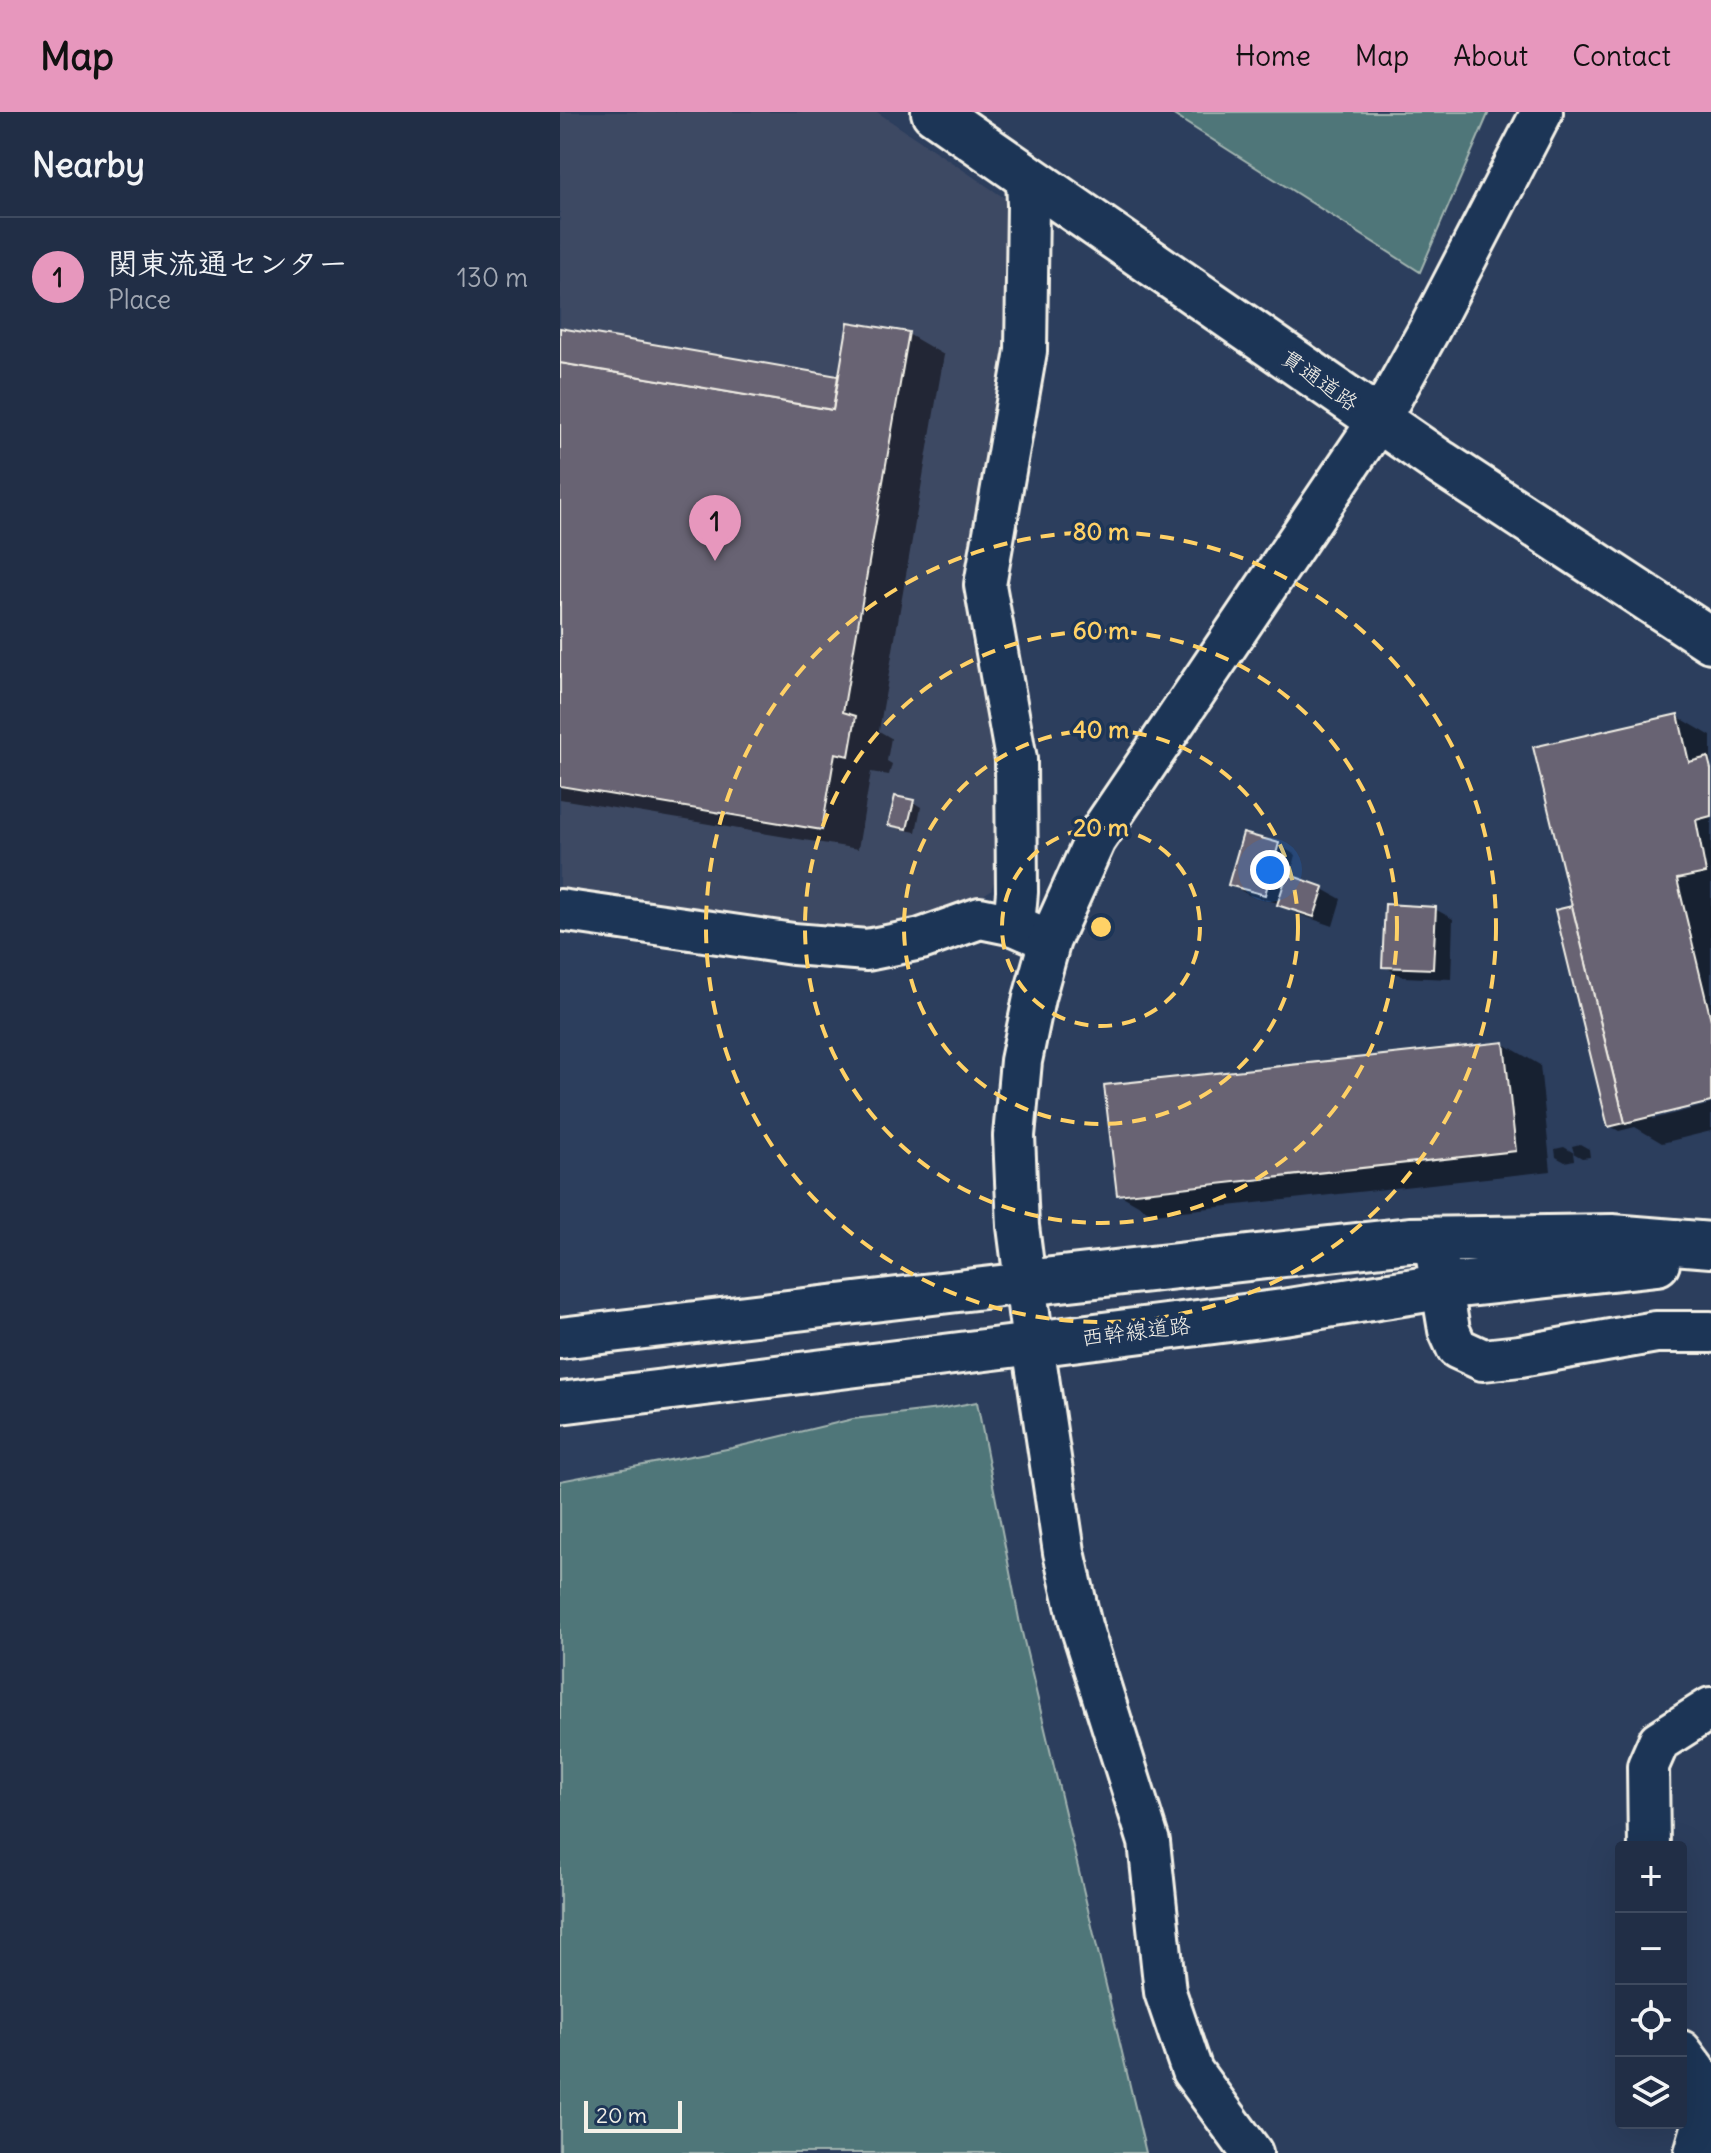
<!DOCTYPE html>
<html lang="en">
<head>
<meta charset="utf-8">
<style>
	:root { --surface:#212e46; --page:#2d3a51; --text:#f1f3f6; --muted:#a2a8b3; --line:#3e4a5f; --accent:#e797bd }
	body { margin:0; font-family:Delius,"Klee One",sans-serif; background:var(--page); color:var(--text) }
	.controls { position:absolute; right:24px; bottom:24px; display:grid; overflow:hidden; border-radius:8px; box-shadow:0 8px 32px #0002 }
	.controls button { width:72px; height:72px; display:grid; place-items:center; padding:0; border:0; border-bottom:2px solid var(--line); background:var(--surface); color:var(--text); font:40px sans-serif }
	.scale { position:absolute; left:24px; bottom:20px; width:98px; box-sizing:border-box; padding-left:8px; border:4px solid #f4f1e8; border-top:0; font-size:22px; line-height:28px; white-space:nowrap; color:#f4f1e8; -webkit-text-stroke:6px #1d3557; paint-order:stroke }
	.you { position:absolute; left:710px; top:758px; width:28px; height:28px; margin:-20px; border:6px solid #fff; border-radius:50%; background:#1a73e8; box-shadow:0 0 0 12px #1a73e833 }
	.badge { display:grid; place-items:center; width:52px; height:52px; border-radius:50%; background:var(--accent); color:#111; font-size:26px; font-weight:700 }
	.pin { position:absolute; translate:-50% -66px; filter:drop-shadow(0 2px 4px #0008) }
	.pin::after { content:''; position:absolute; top:42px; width:28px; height:24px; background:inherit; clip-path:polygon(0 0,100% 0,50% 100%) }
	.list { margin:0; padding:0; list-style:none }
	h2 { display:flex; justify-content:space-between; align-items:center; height:104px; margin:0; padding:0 32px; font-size:34px }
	h2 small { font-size:26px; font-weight:400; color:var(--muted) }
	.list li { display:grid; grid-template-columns:52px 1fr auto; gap:24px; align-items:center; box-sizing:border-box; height:120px; padding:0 32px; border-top:2px solid var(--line) }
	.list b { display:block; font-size:30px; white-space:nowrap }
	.list p { margin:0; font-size:26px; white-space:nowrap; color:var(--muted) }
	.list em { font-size:26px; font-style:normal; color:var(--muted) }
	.icon { flex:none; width:44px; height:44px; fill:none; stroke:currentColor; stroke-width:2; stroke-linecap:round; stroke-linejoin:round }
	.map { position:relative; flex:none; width:1151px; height:2041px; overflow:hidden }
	header { display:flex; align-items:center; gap:48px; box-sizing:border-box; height:112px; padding:0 40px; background:var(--accent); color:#111 }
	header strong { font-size:38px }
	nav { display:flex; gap:44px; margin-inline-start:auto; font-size:28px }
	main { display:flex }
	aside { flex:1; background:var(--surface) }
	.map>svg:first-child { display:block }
	.built { fill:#3e4964 }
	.green { fill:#507679; stroke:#a2b4b0; stroke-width:2 }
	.shadow { fill:#0007 }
	.building { fill:#686473; stroke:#f4f1e8; stroke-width:2 }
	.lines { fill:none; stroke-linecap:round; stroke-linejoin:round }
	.minor-casing { stroke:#f4f1e8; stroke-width:46 }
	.major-casing { stroke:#f4f1e8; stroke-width:50 }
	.minor { stroke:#1d3557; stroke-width:40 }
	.major { stroke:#1d3557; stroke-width:44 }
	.ring { fill:none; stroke:#ffd166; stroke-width:4; stroke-dasharray:14 10 }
	.labels { text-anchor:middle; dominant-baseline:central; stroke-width:7; stroke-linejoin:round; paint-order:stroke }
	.street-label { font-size:22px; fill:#f4f1e8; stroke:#1d3557 }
	.centre { fill:#ffd166; stroke:#1d3557; stroke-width:4 }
	.ring-label { font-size:24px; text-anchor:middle; font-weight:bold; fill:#ffd166; stroke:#1d3557; stroke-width:7; stroke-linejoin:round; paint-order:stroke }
</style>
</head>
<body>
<header>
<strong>Map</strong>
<nav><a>Home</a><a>Map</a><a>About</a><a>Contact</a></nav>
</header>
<main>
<aside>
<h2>Nearby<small></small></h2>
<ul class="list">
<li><span class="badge">1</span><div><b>関東流通センター</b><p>Place</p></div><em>130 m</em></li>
</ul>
</aside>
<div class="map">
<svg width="1151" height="2041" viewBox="0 0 1151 2041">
	<rect width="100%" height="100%" fill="#2c3e5d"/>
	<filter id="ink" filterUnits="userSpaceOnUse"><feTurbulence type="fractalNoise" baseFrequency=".0125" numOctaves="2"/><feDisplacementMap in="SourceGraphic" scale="16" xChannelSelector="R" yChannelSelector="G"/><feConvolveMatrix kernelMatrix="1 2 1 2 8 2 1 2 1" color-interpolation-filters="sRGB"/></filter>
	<g filter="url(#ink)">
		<path class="built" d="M0 0H317L452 91 458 217 416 442 410 529 451 679 447 731 431 778 384 809 267 825 0 783Z"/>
		<g class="green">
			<path d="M609 0H929L860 160Z"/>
			<path d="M417 1290 460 1512 586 2041H0V1369L172 1336 293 1307 379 1297Z"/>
		</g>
		<g class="shadow">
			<path d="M0 218 280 267 348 222 384 243 319 619 331 626 327 649 332 652 329 663 311 660 298 737 0 687Z"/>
			<path d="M1117 604 1151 624V988L1093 1002V1007L1151 992V1019L1102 1031 1075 1015 1059 1019 1050 1014 1011 796Z"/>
			<path d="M353 690 361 695 356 720 339 717 331 712Z"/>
			<path d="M718 733 736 743 730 766 763 777 781 787 773 814 738 802 718 791 689 783 671 773Z"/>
			<path d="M875 797 893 807 891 867 843 865 824 854Z"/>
			<path d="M944 932 980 953 991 1059 594 1102 559 1082Z"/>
			<path d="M1020 1032 1029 1037 1030 1045 1022 1046 1013 1041 1014 1048 1005 1050 996 1045 995 1037 1004 1035 1014 1041 1012 1034Z"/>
		</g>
		<g class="building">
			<path d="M288 210 349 220 283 600 296 604 289 644 275 641 262 718 0 674V251L273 298Z"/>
			<path d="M0 216 278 264 273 298 0 251Z"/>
			<path d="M1118 602 1129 650 1148 645 1151 657V704L1136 708 1146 761 1117 767 1151 908V990L1065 1011 973 635Z"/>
			<path d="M335 684 354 688 347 717 328 713Z"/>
			<path d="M683 721 719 731 705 783 668 773Z"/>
			<path d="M727 762 764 775 754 805 717 793Z"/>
			<path d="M825 792 876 795 873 857 822 855Z"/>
			<path d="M1012 794 1065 1011 1048 1015 995 798Z"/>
			<path d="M944 930 956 1039 557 1083 544 973Z"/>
		</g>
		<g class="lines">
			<g class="minor-casing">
				<g id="minor">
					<path d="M0 798 233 832 307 838 361 827 420 806 454 813 477 823"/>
					<path d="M454 813 457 780 456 647 425 473 466 239 468 93 467 64"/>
					<path d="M874 1128 889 1218 897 1236 923 1248 960 1244 1096 1220H1151"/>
					<path d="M0 1226 465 1171"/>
					<path d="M0 1291 473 1232"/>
					<path d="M1089 1735 1088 1654 1099 1629 1151 1596"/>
					<path d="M1121 1939 1139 1963 1146 2002 1135 2041"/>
					<path d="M692 2041 632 1959 605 1880 589 1730 521 1514 504 1440 473 1232 458 1114 454 1024 461 949 474 886 490 828 535 728 819 308 869 218 982 0"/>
				</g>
			</g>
			<g class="major-casing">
				<g id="major">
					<path d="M374 0 881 351 1151 528"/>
					<path d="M465 1171 850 1128 1052 1125 1151 1133"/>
					<path d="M473 1232 723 1200 880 1175 1097 1151"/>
				</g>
			</g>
			<use href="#minor" class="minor"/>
			<use href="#major" class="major"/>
		</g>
	</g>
	<g class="ring">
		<circle cx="541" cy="815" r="99"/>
		<circle cx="541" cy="815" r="197"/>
		<circle cx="541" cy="815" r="296"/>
		<circle cx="541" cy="815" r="395"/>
	</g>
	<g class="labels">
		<g class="street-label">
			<text transform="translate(760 268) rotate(35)">貫通道路</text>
			<text transform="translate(576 1219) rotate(-7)">西幹線道路</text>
		</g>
	</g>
	<circle cx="541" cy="815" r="12" class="centre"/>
	<g class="ring-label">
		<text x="541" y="428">80 m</text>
		<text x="541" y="527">60 m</text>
		<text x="541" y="626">40 m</text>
		<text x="541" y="724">20 m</text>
	</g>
</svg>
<div class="controls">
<button>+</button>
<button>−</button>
<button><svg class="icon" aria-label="locate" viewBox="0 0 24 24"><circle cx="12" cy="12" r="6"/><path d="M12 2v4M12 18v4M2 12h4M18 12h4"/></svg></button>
<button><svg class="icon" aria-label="layers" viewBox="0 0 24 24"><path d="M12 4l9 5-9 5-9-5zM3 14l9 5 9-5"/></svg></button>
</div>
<div class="scale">20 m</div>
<div class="you"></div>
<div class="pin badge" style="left:155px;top:449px">1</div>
</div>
</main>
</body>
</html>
